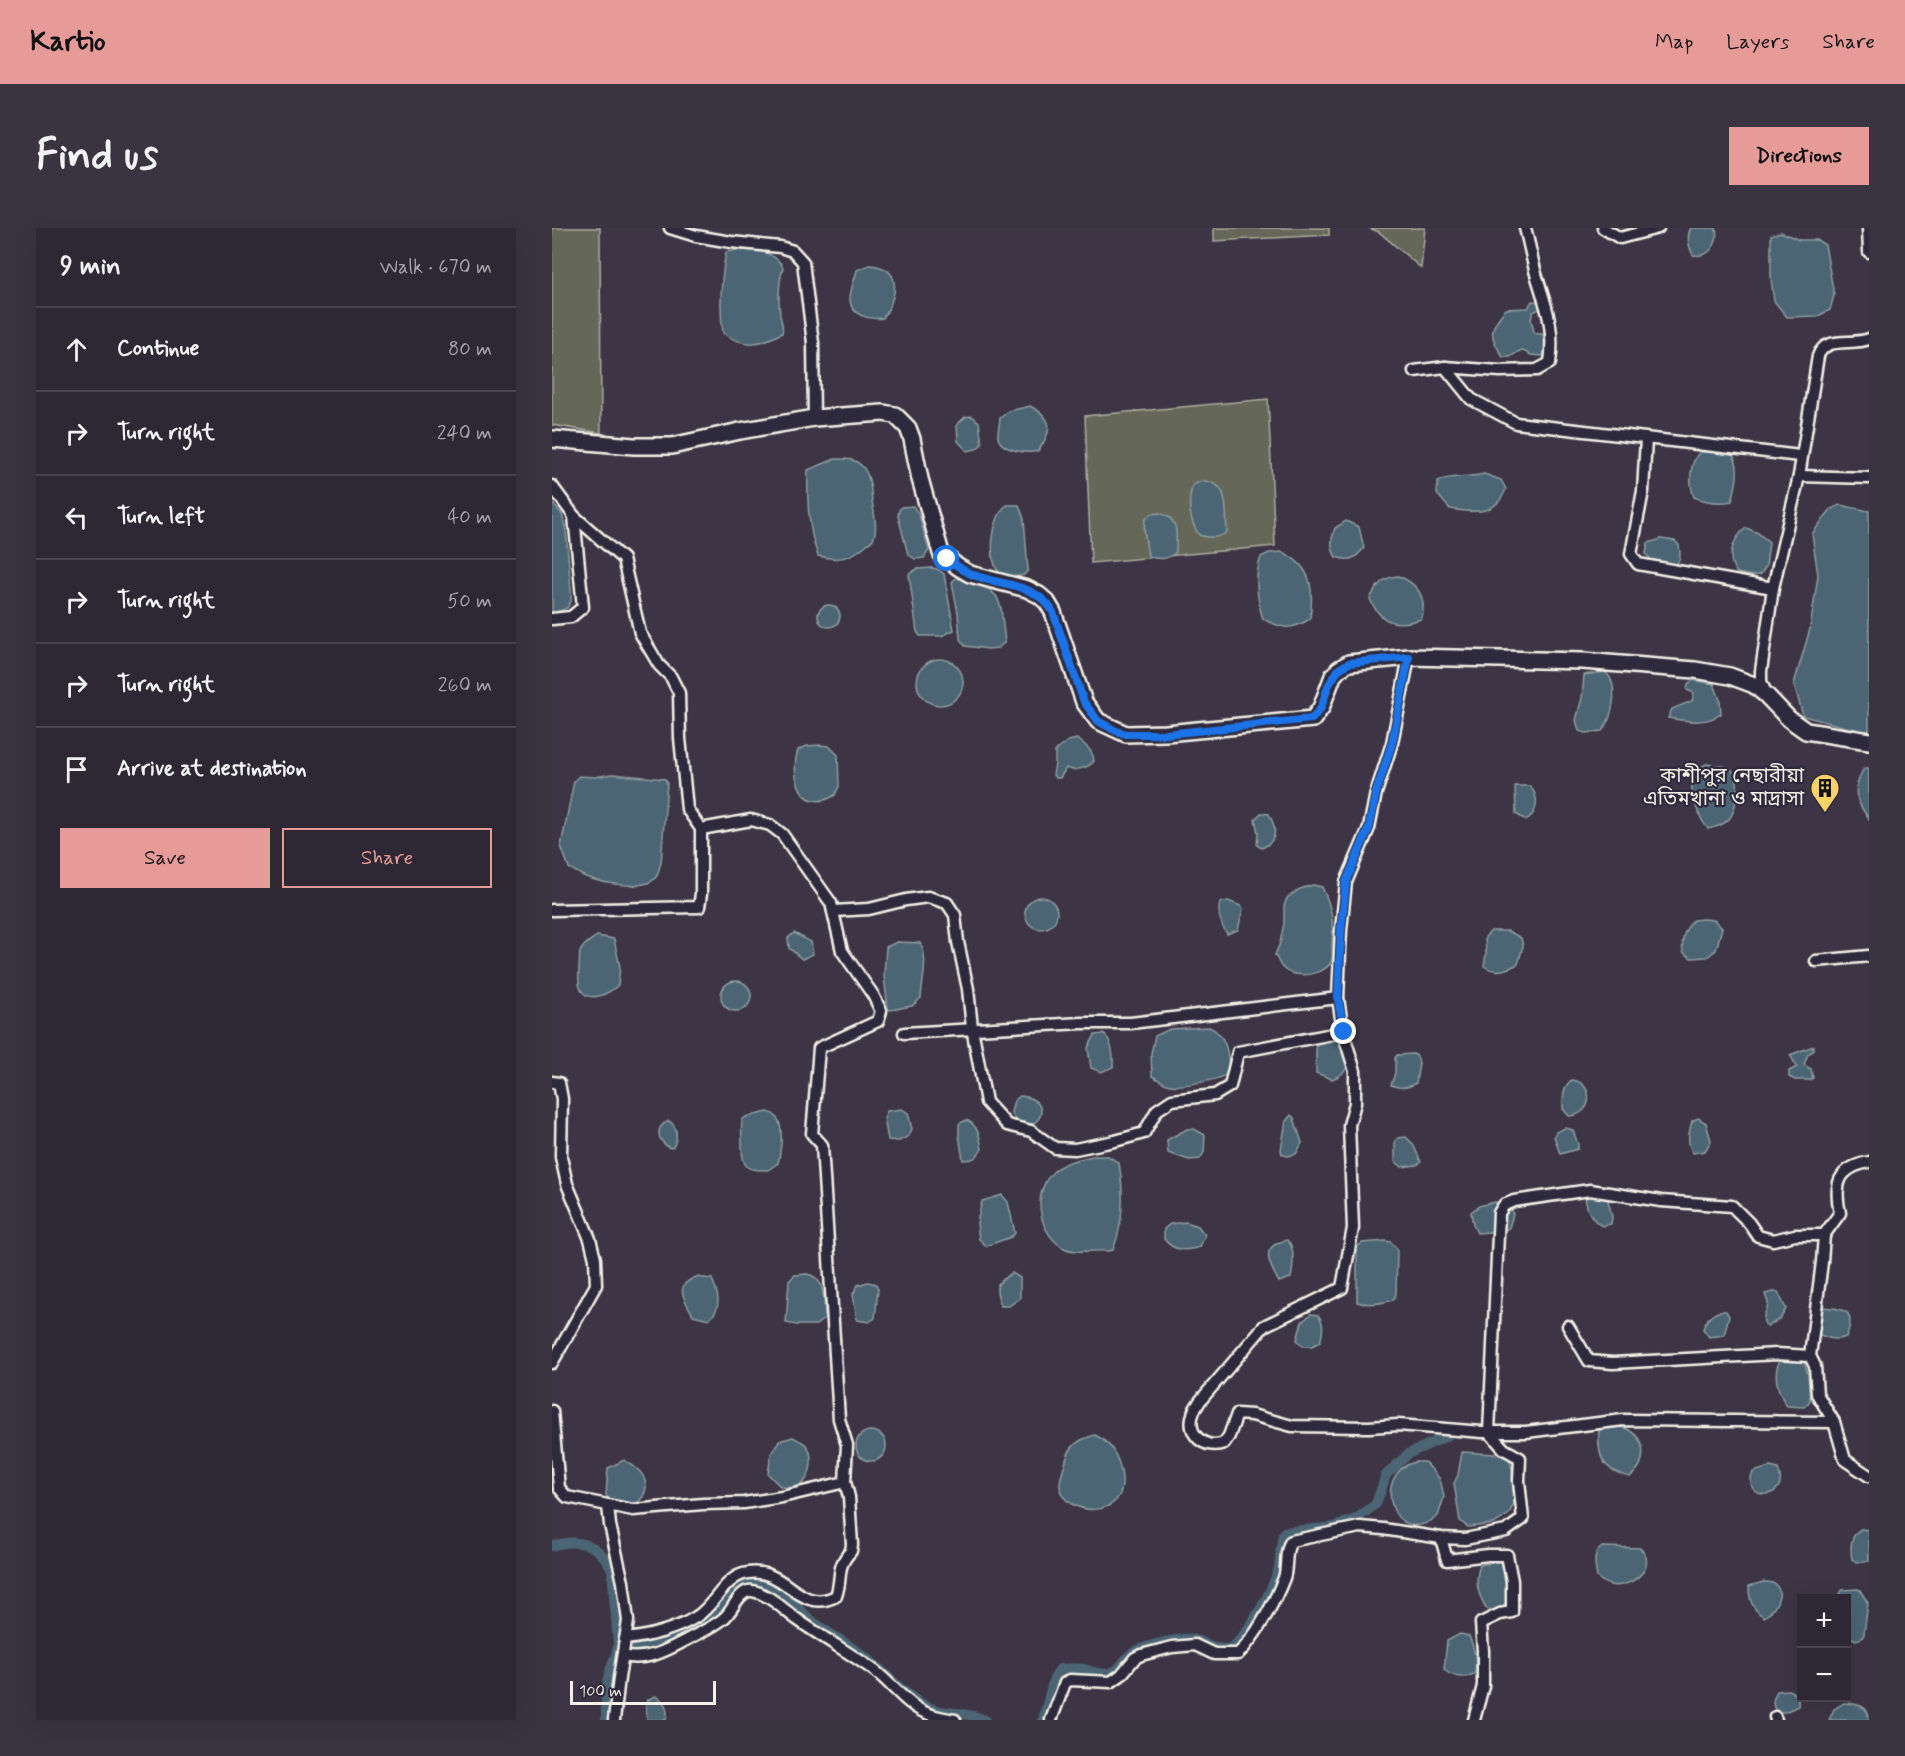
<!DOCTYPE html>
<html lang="en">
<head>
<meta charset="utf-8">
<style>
	:root { --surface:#2e2834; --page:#3a3440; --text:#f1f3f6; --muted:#a7a6ac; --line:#49444f; --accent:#e69b98 }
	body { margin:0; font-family:Mynerve,"Noto Sans Bengali",sans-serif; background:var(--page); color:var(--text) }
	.controls { position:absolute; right:18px; bottom:18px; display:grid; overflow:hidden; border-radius:0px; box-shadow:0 6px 24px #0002 }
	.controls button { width:54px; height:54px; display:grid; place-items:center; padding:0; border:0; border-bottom:2px solid var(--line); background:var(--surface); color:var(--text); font:30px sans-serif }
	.scale { position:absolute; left:18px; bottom:15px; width:146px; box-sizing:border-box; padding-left:6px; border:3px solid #f4f1e8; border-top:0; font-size:16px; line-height:21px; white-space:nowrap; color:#f4f1e8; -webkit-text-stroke:4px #2f2a3d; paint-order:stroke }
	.stop { position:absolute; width:18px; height:18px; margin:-14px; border:4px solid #1a73e8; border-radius:50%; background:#fff }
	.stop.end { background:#1a73e8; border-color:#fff; box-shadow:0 2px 6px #0008 }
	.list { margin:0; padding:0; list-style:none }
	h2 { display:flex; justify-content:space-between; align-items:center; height:78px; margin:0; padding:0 24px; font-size:26px }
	h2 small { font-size:20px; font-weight:400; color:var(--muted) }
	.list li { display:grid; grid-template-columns:39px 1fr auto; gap:18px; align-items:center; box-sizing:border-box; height:84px; padding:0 24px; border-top:2px solid var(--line) }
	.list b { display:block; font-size:22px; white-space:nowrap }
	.list em { font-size:20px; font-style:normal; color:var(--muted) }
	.actions { display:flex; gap:12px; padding:18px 24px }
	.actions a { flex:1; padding:14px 0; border:2px solid var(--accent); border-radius:0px; text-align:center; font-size:21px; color:var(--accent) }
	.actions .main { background:var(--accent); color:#111 }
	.icon { flex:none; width:33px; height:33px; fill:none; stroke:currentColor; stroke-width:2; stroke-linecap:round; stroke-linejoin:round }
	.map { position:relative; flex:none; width:1317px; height:1492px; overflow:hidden; border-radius:0px }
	header { display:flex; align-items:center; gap:36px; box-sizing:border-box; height:84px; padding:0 30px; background:var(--accent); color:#111 }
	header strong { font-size:28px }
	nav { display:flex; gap:33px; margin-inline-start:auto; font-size:21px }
	.intro { display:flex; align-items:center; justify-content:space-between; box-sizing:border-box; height:144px; padding:0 36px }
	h1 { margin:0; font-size:42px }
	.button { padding:15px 27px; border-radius:0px; background:var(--accent); color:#111; font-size:21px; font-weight:700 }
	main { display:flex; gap:36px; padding:0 36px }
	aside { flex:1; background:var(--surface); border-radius:0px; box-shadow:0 6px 24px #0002 }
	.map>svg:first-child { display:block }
	.green { fill:#656758; stroke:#acaca0; stroke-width:1.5 }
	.water { fill:#4c6574; stroke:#8f9da2; stroke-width:1.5 }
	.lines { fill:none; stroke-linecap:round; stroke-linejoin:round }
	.canal { stroke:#4c6574; stroke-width:10 }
	.street-casing { stroke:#f4f1e8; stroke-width:15 }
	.secondary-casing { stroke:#f4f1e8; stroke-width:20 }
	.street { stroke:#2f2a3d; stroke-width:10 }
	.secondary { stroke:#2f2a3d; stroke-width:15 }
	.route { stroke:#1a73e8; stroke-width:8 }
	.labels { text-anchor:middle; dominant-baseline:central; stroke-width:4.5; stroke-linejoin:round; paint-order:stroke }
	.poi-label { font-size:20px; fill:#f4f1e8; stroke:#2f2a3d; text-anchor:end }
</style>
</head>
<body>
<header>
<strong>Kartio</strong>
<nav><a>Map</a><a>Layers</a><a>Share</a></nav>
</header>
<div class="intro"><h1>Find us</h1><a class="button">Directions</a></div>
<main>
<aside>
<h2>9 min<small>Walk · 670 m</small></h2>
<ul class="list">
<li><svg class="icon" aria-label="ahead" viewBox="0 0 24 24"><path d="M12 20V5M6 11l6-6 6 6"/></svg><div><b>Continue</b></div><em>80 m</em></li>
<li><svg class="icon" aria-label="right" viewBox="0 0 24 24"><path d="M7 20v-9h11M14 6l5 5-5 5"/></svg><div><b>Turn right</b></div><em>240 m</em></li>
<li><svg class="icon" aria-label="left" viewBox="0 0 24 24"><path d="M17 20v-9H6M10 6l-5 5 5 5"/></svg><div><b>Turn left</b></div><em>40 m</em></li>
<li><svg class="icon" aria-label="right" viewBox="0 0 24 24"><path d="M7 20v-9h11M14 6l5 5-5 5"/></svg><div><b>Turn right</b></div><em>50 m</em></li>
<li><svg class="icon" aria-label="right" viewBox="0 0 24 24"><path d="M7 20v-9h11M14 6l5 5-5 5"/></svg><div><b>Turn right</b></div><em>260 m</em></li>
<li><svg class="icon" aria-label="arrive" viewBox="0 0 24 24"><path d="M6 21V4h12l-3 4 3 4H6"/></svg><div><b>Arrive at destination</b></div></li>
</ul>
<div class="actions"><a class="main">Save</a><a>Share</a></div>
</aside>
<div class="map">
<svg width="1317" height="1492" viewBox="0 0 1317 1492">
	<rect width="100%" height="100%" fill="#3d3545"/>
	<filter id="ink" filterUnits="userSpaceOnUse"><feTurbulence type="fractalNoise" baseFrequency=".0167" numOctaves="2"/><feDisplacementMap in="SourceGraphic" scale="12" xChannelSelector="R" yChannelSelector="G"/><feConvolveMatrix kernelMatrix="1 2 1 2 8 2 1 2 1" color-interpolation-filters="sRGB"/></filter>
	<g filter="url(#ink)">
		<g class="green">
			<path d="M0 0H48L49 205 0 197Z"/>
			<path d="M662 0H777V7L662 13Z"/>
			<path d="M817 0H873L869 40 827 4Z"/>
			<path d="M716 171 723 318 539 335 533 188Z"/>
		</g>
		<g class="water">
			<path d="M1139 0H1164C1167 16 1158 30 1141 27 1137 20 1134 8 1139 0Z"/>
			<path d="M1229 4 1247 12H1265L1273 17 1282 67 1278 82 1266 88 1235 89 1222 73 1219 51V7Z"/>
			<path d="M187 22C204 22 222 23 231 39 227 54 226 71 228 87 229 94 232 97 230 105 208 117 192 120 171 105 167 78 169 51 174 24Z"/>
			<path d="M317 37C352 39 345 68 331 90 318 92 298 88 298 71 298 62 303 51 305 42Z"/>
			<path d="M980 73 987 74 989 78 988 81 981 84 979 91 982 104 986 106H991L994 121 991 128 979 127 969 122 958 129H951C937 108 936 101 954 81L976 80Z"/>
			<path d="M478 178C502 190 501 203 486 223 475 226 450 223 446 210 445 204 448 196 448 190L457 183Z"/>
			<path d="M420 188 427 194 430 216 424 221 415 223 406 213 405 197 413 189Z"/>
			<path d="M1148 224H1172L1181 227C1189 240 1184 258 1180 273 1166 276 1155 274 1142 269 1137 256 1137 234 1148 224Z"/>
			<path d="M283 231C293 231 302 230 310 238 318 246 319 262 320 273 322 284 326 302 321 311 319 314 316 315 314 317 298 331 286 333 266 328 256 300 255 272 256 242Z"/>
			<path d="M932 246 949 252 954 261C943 289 922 284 898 281L885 266 886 253C900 247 917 250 932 246Z"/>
			<path d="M650 253C679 253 673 283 675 304 666 311 657 310 647 307 637 293 635 272 641 257Z"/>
			<path d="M0 275 10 286 14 303 19 362V373L15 380 0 386Z"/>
			<path d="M455 277H467L472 291 476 342 472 347C465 349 456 351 449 346 434 335 440 287 455 277Z"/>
			<path d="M1288 277 1317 283V505L1251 488 1242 456 1258 401 1266 347 1260 306 1279 281Z"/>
			<path d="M361 278 367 287 377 322 372 330 363 331 356 326 346 288 347 282 350 279Z"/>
			<path d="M607 285C628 290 624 306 624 324 615 332 607 332 596 328L592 302 593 292 599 286Z"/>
			<path d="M794 293 807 299 812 320C803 331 798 334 784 329 778 319 779 311 783 300Z"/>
			<path d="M1194 300 1206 305 1217 314 1214 338 1209 346 1201 348 1185 345C1173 331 1181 310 1194 300Z"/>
			<path d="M1109 311 1123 313 1127 317C1128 325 1130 333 1122 338L1099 332 1094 326 1096 315Z"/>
			<path d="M730 324C760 338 762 360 758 391 738 403 731 401 711 391 705 372 702 348 709 329L717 325Z"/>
			<path d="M380 340 385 341 392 346 402 402 390 408H368L365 404 357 346 365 341Z"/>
			<path d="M846 348C866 355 876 371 869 391 844 399 829 396 818 371 824 358 831 349 846 348Z"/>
			<path d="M404 350H410L438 362 445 369 449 380 453 414 446 420 436 421 413 418 408 411 406 385 400 354Z"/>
			<circle cx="277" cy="388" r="11"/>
			<circle cx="388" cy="454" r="23"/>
			<path d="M1053 444C1068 456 1061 490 1050 503L1034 505 1027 503 1024 492 1030 470 1032 447Z"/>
			<path d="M1141 452 1162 456 1168 472 1169 486C1153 497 1134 493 1116 490L1120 481 1140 473 1142 465 1135 462 1136 456Z"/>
			<path d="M525 511C534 517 541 523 542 533 537 540 521 544 514 540L508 550H504L501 547 503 536V523L516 513Z"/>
			<path d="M268 517 277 518 286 527 287 558 283 567C250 588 237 547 246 522L255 518Z"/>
			<path d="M1154 536 1176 539C1179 541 1181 543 1183 546 1188 554 1184 584 1177 591 1171 598 1163 599 1156 601 1146 589 1132 554 1145 541 1148 539 1151 538 1154 536Z"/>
			<path d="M1312 540H1317V591C1302 571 1300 561 1312 540Z"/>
			<path d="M60 546 113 551 115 555 109 635C107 639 107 645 104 649 93 664 50 655 34 649 29 647 23 643 17 640L9 618 22 553 27 548 43 549Z"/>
			<path d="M963 558H978C987 569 987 584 974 592L964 586Z"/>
			<path d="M709 585 717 586C724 599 727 612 710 620L705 617 706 605 703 591Z"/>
			<path d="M761 657 770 659C780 680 782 693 780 717 780 721 781 727 780 731 777 747 744 751 733 742 728 739 726 732 723 727L728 715 732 695V678L735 670 748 661Z"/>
			<circle cx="489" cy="685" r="16"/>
			<path d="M676 673 689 678 691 681 686 702 675 706C669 697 665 685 668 675Z"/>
			<path d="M1151 691 1162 692 1170 700 1164 722 1155 729 1139 730 1131 724C1129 711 1132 702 1141 692Z"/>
			<path d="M939 703H956L969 710 971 718 966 736C954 742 944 746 932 738L934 726 933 709Z"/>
			<path d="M242 705 259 714 261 726 250 731 237 720 236 710Z"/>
			<path d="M45 708 62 711 68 739 66 757C58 765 37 776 29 762 25 755 27 746 27 738 28 734 27 728 28 724 31 716 39 712 45 708Z"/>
			<path d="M345 714 368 715C377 728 370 754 369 770L360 778 338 782 336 781 332 748 334 719Z"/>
			<circle cx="184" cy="768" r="15"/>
			<path d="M657 799C675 806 677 828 677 845 668 852 629 859 618 857 612 856 606 851 600 848L599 825 603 808 618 801Z"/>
			<path d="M552 806C560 813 562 829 561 839L549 844 539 840 536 820 543 807Z"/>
			<path d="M779 811H788C795 829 804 842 780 851L764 845V816Z"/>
			<path d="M1262 818 1261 823 1256 826 1252 837 1259 841 1261 850 1258 852H1243L1237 849V843L1245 839 1238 827Z"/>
			<path d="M861 826 865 828 867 835 864 855C856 860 848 861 839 857L843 845V830L845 827Z"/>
			<path d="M1020 852C1042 854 1043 887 1017 888L1011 881C1011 871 1010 858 1020 852Z"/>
			<path d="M468 868C491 869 498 891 474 899L463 891 459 884 462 873Z"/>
			<path d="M350 881 356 885 360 901 357 908 347 913 336 912 332 890 335 883Z"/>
			<path d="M216 884C235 888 229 921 226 935L216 942C193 943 190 938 190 917 190 908 189 900 190 892L194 889Z"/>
			<path d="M739 887 742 890 750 915 744 926 735 928 730 926 729 922 734 893Z"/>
			<path d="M1146 890 1154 895 1159 913 1153 923 1141 925C1134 915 1137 904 1140 893Z"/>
			<path d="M414 892C426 896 428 910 430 921 425 930 421 932 411 932L407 907V896Z"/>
			<path d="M117 893C126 898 126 911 121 919L118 920C105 913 102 899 117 893Z"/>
			<path d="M1013 900 1021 902 1026 917V921L1008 926 1002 908 1004 904Z"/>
			<path d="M635 901H642L653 907 652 924 648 931 637 932 616 925 615 912Z"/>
			<path d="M854 909 861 916 869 934 865 937 850 939 843 933V913L846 910Z"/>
			<path d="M541 928H556L567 935C572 964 572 994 561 1022L556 1023C543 1022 521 1026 510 1019 485 1002 480 963 502 943 511 934 529 931 541 928Z"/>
			<path d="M1033 964 1055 968 1060 989 1059 996 1050 998C1038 991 1033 978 1033 964Z"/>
			<path d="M450 967 456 974 463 1005 459 1009 434 1018 427 1011 425 995 430 973Z"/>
			<path d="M943 974 954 976 959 980 961 986 957 1000 951 1003 925 1005 921 997 919 984 927 978Z"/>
			<path d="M634 994 646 998 653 1007 648 1019C634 1023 622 1024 612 1011V1001L618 996Z"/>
			<path d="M735 1012C744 1019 741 1039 739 1050L727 1054C716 1035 707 1018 735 1012Z"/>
			<path d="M834 1013 839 1014 845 1021 844 1066 841 1072C830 1075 816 1078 805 1074V1019L810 1015Z"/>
			<path d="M460 1045 468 1050V1070L457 1078H449C443 1058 441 1057 460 1045Z"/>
			<path d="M255 1046C274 1049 272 1074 273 1090L264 1097H245L234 1095 237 1053 243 1047Z"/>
			<path d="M144 1049 160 1051C166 1065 171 1080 157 1091L141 1087C132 1070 121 1058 144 1049Z"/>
			<path d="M316 1054 324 1056 326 1061 323 1090 317 1094 305 1092 301 1066 306 1057Z"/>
			<path d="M1221 1064H1226L1234 1081 1228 1091 1215 1099C1207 1089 1215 1086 1216 1076 1216 1073 1214 1070 1213 1066Z"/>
			<path d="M1270 1079C1293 1081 1305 1082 1294 1109 1285 1113 1277 1111 1268 1107L1266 1098Z"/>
			<path d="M1168 1083H1174L1177 1088 1172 1107 1157 1109 1151 1101C1153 1092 1160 1086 1168 1083Z"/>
			<path d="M759 1086 766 1087C773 1095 771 1105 768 1114L760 1118H751L745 1112 750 1094Z"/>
			<path d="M1237 1131 1252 1134 1256 1147 1258 1173 1252 1179 1235 1178C1226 1165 1220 1146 1228 1132Z"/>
			<path d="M1055 1199C1062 1199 1069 1198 1075 1201 1096 1212 1095 1236 1078 1249 1050 1242 1045 1229 1047 1201Z"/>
			<circle cx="319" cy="1218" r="15"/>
			<path d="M543 1207C559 1215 565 1226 569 1243 580 1297 508 1286 508 1259 507 1252 511 1243 513 1236 517 1218 525 1212 543 1207Z"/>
			<path d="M241 1209C246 1212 251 1214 254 1217 262 1226 260 1245 252 1254 246 1260 237 1260 229 1259L216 1246 219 1226 227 1213Z"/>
			<path d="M910 1224 943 1226 957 1230 960 1241 962 1275 957 1286 942 1296 916 1299 908 1293 902 1255 906 1247Z"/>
			<path d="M72 1232C79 1236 88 1241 91 1248 99 1262 89 1279 72 1278 67 1277 62 1275 58 1274L54 1267 56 1240Z"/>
			<path d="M863 1234H873L888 1251 892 1269 886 1288C840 1324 818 1245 863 1234Z"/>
			<path d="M1218 1239 1226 1241C1240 1273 1188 1275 1201 1244Z"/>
			<path d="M1309 1301 1317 1302V1333L1304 1334 1300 1331C1298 1320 1298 1307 1309 1301Z"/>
			<path d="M1050 1319 1088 1320C1108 1338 1078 1362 1058 1357 1054 1356 1048 1352 1045 1349 1043 1338 1040 1326 1050 1319Z"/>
			<path d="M949 1333C952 1337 956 1342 957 1346 960 1358 956 1375 948 1383L935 1381C926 1367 922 1354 928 1337Z"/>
			<path d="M1212 1354C1237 1353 1227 1381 1212 1389 1200 1381 1197 1372 1197 1358Z"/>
			<path d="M1306 1361 1308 1362 1316 1375 1312 1406 1310 1410 1304 1412 1295 1408 1294 1370H1286L1290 1362Z"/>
			<path d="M908 1406 917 1408C923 1421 925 1432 923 1445 912 1452 901 1449 892 1442L895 1413Z"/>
			<path d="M1236 1462C1243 1465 1248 1469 1246 1478L1233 1484 1224 1483C1219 1476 1221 1471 1225 1463Z"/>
			<path d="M103 1468C113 1472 117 1482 114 1492H95L94 1477 95 1472Z"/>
			<path d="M1292 1475C1305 1476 1317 1477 1317 1492H1277L1282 1481Z"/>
		</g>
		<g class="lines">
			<g class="canal">
				<path d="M0 1318C26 1310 48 1315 60 1342L66 1415C66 1426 61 1433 58 1443 53 1458 54 1476 54 1492"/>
				<path d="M79 1420C110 1416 152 1402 173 1377 179 1370 184 1358 194 1354 212 1349 250 1384 263 1395 279 1407 296 1416 312 1428 333 1443 352 1468 376 1479 393 1487 414 1483 433 1492"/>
				<path d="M491 1492 502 1450 508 1441C515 1441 524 1440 531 1441 540 1443 548 1448 558 1445 568 1443 571 1433 578 1427 590 1418 617 1413 631 1411 649 1409 662 1425 680 1420 697 1405 720 1364 726 1342 730 1330 727 1317 732 1304L783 1299 804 1291 824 1276 834 1247 856 1226 895 1208"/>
			</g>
			<g class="street-casing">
				<g id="street">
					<path d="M118 0 144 8 179 14 228 19 241 23 251 34 261 115 262 190"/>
					<path d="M1051 0 1068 10 1106 0"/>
					<path d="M1316 0 1317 24"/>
					<path d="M893 139 919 171 964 195 1248 228"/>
					<path d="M862 143 893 139 948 143 985 142 998 135C1003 99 994 79 984 46 980 31 977 15 973 0"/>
					<path d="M1094 211 1091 263 1079 326 1086 336 1221 360"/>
					<path d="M1247 248 1317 250"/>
					<path d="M0 258 22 288 71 331 88 405 107 437 119 449 127 465 128 510 135 581 149 601V666L147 679 0 682"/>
					<path d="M0 391 19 389 31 379 22 288"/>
					<path d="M857 429 840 515 824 565 817 600 794 654 789 702 786 770 791 804 803 843V875L797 897 801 1000 790 1060 712 1098 648 1173C646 1177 642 1181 641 1186 634 1207 653 1222 672 1215L677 1208 685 1186 700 1187 740 1198 817 1199 846 1197 930 1204H974L1071 1192 1282 1194"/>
					<path d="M1214 466 1209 453V443L1221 360 1247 248 1266 128C1274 107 1300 118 1317 111"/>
					<path d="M281 683 317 681 354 672 376 669 395 675 403 687 406 714 416 761 420 800 434 874 455 897 479 903 503 920 523 921 563 913 592 905 605 882 620 872 663 867 678 858 686 824 791 804"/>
					<path d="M1264 733 1317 728"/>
					<path d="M352 805 530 795H579L786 770"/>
					<path d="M0 854 7 855 10 871 9 929 15 956 38 1011 43 1031 44 1057 0 1135"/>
					<path d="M1016 1098 1037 1133 1061 1135 1225 1126 1258 1128 1263 1138 1265 1166 1282 1194 1293 1232 1317 1248"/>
					<path d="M1258 1128 1270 1034 1272 1007"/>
					<path d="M0 1183 7 1260 15 1269 81 1282 151 1276 192 1275 230 1269 293 1254 295 1217 287 1191 270 917 260 906 267 820 326 793 329 783 321 767 290 723 279 675 230 606 218 597 199 592 149 601"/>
					<path d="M56 1278 58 1297 71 1354 76 1393 67 1450 62 1492"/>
					<path d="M889 1310 895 1332 936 1327H955L960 1353V1384L948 1386 929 1395 931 1423V1458L922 1492"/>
					<path d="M73 1411C96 1409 125 1401 144 1389 164 1377 172 1348 196 1345 235 1339 246 1387 284 1368 291 1348 283 1340 299 1323L300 1317 297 1269 293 1254"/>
					<path d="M71 1428C97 1434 119 1420 140 1409 151 1403 163 1398 172 1390 181 1383 187 1361 200 1363 216 1365 233 1383 246 1392 271 1410 298 1425 323 1443 339 1455 354 1476 372 1484 382 1489 392 1490 403 1492"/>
					<path d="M1223 1489 1224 1492"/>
					<path d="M499 1492 513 1455 518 1452 559 1454 569 1447 583 1430 589 1427 620 1419 643 1417 662 1426H686C704 1409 723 1373 732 1350 736 1338 732 1324 739 1313L808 1299 831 1301 889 1310 913 1311 954 1303 971 1291 967 1253 968 1230 952 1221 937 1204 947 985 952 977 962 973 1038 962 1109 973 1180 978 1197 995 1206 1008 1221 1012 1243 1007H1272L1288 985C1282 957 1285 940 1317 934"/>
				</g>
			</g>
			<g class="secondary-casing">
				<path id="secondary" d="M0 211 82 218H120L188 203 262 190 331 185 343 187 356 200 360 211 368 251 389 325 406 339 418 346 475 361 487 367 495 374 501 384 532 474 546 493 574 506 614 505 761 491 769 480 781 448 787 441 797 435 857 429 1031 433 1143 442 1178 448 1202 457 1214 467 1237 491 1254 503 1317 513"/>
			</g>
			<use href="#street" class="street"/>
			<use href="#secondary" class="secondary"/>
		</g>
	</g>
	<g class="lines" filter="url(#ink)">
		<path class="route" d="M395 331C403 336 410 342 419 346 447 358 484 354 501 384L532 474 546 493 564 503 574 506H614L760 491 769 480 776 458 787 441 797 435 857 429 840 515 824 565 817 600 794 654 789 702 786 770 792 804"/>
	</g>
	<defs>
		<g id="building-pin" transform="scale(1.5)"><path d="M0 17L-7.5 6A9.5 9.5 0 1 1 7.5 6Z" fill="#ffd166" stroke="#2f2a3d"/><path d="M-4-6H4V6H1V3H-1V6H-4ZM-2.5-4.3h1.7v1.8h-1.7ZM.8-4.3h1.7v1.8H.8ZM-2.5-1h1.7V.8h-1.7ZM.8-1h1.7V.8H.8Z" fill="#111"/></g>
	</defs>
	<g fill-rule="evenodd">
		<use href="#building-pin" x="1273" y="560"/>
	</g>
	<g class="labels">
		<g class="poi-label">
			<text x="1252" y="548">কাশীপুর নেছারীয়া<tspan x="1252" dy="23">এতিমখানা ও মাদ্রাসা</tspan></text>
		</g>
	</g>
</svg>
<div class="controls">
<button>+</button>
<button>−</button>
</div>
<div class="scale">100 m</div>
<div class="stop" style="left:395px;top:331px"></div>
<div class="stop end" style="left:792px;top:804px"></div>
</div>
</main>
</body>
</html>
